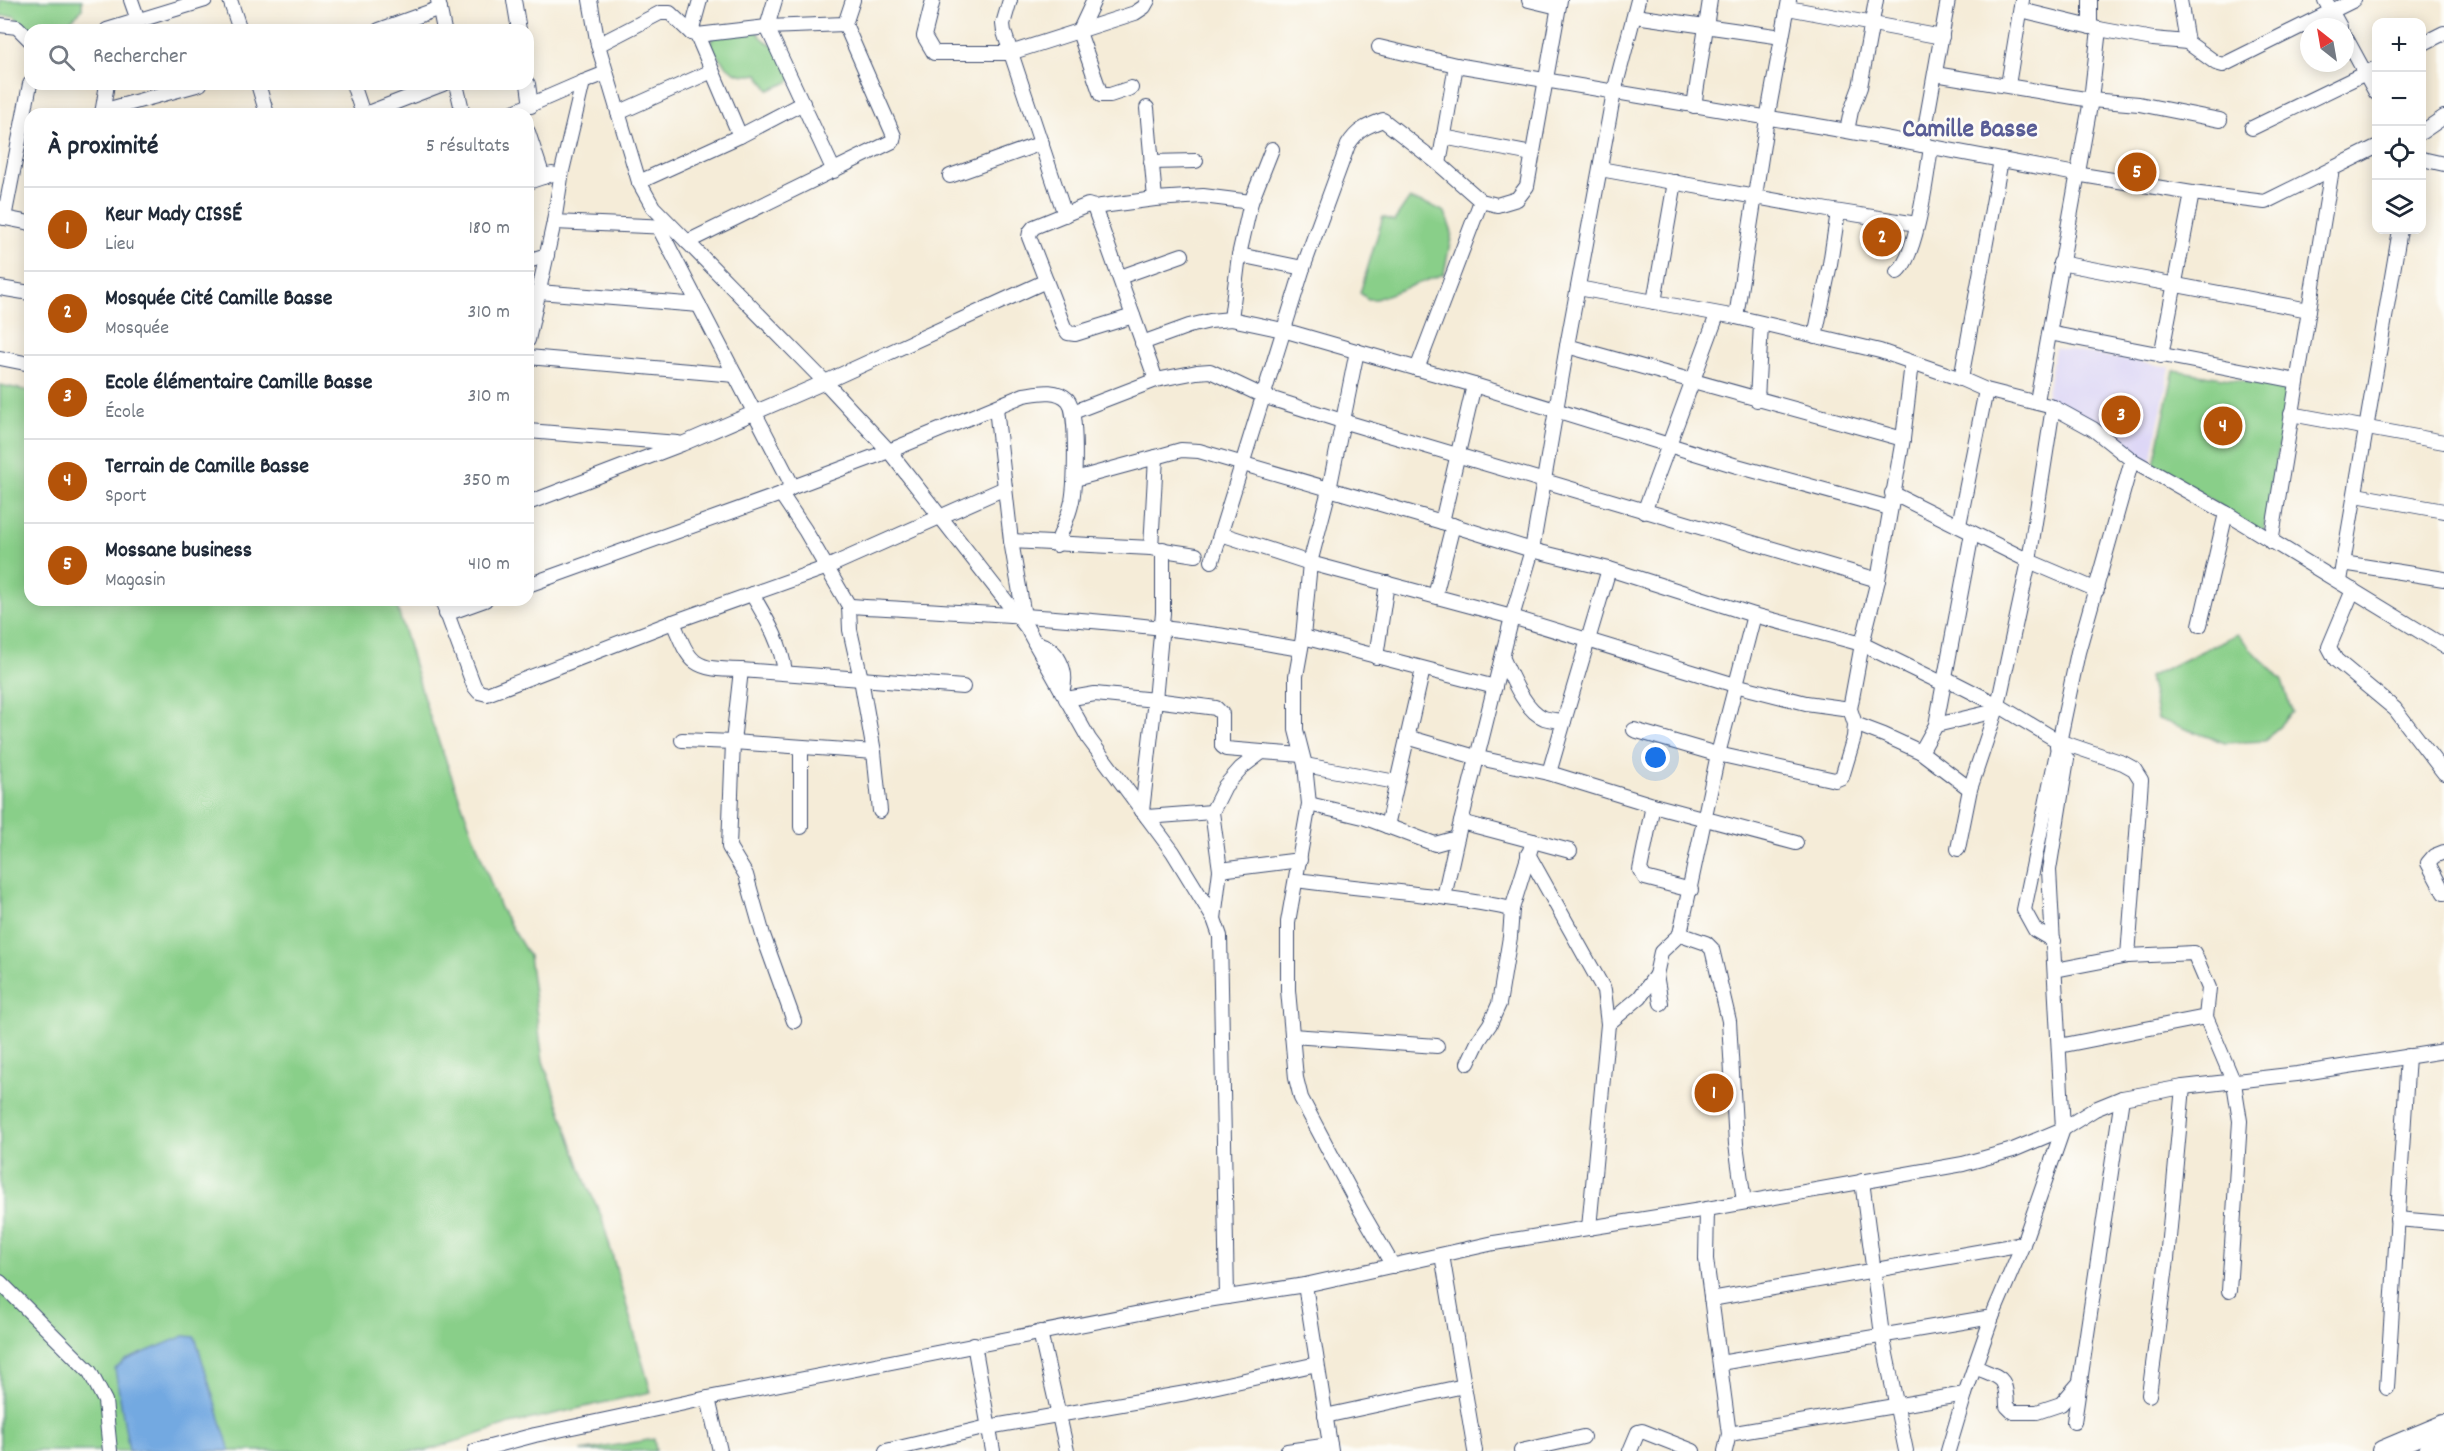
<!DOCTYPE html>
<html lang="fr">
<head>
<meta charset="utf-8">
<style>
	:root { --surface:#fff; --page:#f6f6f7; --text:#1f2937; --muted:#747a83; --line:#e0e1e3; --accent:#b45309 }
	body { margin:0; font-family:Dekko,sans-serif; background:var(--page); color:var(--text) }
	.controls { position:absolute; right:18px; top:18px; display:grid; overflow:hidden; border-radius:12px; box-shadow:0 3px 15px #0003 }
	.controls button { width:54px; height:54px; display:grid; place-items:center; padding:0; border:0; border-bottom:2px solid var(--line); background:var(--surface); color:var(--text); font:30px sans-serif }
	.compass { position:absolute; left:2300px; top:18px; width:54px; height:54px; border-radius:50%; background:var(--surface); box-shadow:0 3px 15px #0003; rotate:329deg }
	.you { position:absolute; left:1656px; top:758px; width:21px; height:21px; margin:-15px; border:4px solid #fff; border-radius:50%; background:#1a73e8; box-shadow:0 0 0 9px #1a73e833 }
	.badge { display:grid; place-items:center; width:39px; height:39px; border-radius:50%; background:var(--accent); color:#fff; font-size:20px; font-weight:700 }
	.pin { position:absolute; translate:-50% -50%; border:3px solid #fff; box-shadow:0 2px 6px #0006 }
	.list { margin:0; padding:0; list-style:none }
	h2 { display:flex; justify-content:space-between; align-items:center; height:78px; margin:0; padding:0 24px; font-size:26px }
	h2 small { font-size:20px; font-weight:400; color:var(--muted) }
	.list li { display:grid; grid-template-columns:39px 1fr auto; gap:18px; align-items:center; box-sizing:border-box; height:84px; padding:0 24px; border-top:2px solid var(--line) }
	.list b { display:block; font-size:22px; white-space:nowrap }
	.list p { margin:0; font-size:20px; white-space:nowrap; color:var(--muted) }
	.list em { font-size:20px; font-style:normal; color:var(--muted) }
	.icon { flex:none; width:33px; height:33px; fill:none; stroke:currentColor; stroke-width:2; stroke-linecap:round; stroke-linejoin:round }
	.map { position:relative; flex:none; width:2444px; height:1451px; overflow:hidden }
	.search { position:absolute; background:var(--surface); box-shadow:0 3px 15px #0003; left:24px; top:24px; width:510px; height:66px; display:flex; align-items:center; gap:15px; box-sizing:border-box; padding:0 21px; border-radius:18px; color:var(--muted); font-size:22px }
	.panel { position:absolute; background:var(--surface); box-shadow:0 3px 15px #0003; left:24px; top:108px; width:510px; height:498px; border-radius:18px }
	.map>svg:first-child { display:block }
	.built { fill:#dcd5f6 }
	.green { fill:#89cf89; stroke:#527f74; stroke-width:1.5 }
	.water { fill:#73a9e1; stroke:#476ca0; stroke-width:1.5 }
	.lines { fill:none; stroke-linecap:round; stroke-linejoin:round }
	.minor-casing { stroke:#3c4b70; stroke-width:16 }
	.highway-casing { stroke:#3c4b70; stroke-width:22 }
	.minor { stroke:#fff; stroke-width:14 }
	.highway { stroke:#fff; stroke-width:20 }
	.labels { text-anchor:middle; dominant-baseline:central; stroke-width:5; stroke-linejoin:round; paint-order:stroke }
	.district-label { font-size:26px; font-weight:bold; fill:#595d96; stroke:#fdfcf7 }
</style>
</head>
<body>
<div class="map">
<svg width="2444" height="1451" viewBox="0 0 2444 1451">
	<rect width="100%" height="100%" fill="#fdfcf7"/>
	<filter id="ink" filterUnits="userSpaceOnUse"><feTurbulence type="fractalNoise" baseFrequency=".0167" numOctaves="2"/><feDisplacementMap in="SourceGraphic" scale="12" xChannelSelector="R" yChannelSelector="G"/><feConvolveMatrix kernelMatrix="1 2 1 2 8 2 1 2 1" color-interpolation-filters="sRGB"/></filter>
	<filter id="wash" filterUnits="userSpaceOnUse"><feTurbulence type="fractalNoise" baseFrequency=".008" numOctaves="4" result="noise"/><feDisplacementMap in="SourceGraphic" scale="24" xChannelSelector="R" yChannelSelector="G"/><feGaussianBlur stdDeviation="1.35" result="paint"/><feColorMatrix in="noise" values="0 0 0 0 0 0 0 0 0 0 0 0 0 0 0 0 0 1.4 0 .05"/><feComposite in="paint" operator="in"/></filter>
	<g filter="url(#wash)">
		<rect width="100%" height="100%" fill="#f5ecd8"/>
		<path class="built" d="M2055 348 2170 367 2150 466 2103 424 2046 398Z"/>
		<g class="green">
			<path d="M0 0H82V10L59 30 30 31 14 16H0Z"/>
			<path d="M754 26C761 41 771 45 787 50L796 71 789 82 769 90 758 74C732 79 725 65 710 46L715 29Z"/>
			<path d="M1409 199 1430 205 1445 212 1452 233 1444 274 1376 299H1368L1360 293 1383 217 1394 221Z"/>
			<path d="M2174 370 2290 389 2263 534 2154 464Z"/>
			<path d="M0 385 30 391V600H395L428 712 500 908 529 956 543 1061 586 1183 601 1215 651 1392 510 1424 426 1451H0Z"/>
			<path d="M2237 634 2282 681 2292 712 2265 741 2225 743 2158 719 2149 677Z"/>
			<path d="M654 1439 656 1451H581Z"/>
		</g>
		<path class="water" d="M184 1336 195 1337 230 1451H129L115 1369 126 1360Z"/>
	</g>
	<g filter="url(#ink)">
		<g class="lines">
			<g class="minor-casing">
				<g id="minor">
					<path d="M131 0 138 20"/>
					<path d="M230 0 240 30"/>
					<path d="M438 0 444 30"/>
					<path d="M514 0 519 30"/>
					<path d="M590 0 598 45 639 182 653 207 825 382 889 451 1027 628 1035 643C1058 647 1069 671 1062 692"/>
					<path d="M775 0 767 27 834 171"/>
					<path d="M933 0 924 36 934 53H1010L1135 13 1144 7 1148 0"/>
					<path d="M1010 0 1003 24 1004 32 1065 215"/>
					<path d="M1094 0 1079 32 1101 95H1110L1131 88"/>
					<path d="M1529 0 1558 7"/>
					<path d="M2180 0 2187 42"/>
					<path d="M2325 0 2340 27"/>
					<path d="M1788 8 1942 37"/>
					<path d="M2021 10 2099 29 2153 39 2187 42 2216 63 2223 65 2354 0"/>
					<path d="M1635 16 1782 37"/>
					<path d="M0 25 17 27 30 40"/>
					<path d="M2090 27V0"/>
					<path d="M107 30 205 0"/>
					<path d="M379 30 440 8"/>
					<path d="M691 33 700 0"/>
					<path d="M697 35 740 136"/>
					<path d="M2345 36 2376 93"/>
					<path d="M2422 44 2444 33"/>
					<path d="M598 45 660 13H670L691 33 697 35 767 27 845 24"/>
					<path d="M1379 47 1456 65 1847 131 2076 174 2192 193 2265 202 2376 147"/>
					<path d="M1935 74 2091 100 2139 104 2220 120"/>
					<path d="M258 84 267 114"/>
					<path d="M353 84 363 114"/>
					<path d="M456 84 463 114"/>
					<path d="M528 84 531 106"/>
					<path d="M2008 85 2022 0"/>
					<path d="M1694 106 1710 0"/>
					<path d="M1147 108 1155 199"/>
					<path d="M102 111 200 84"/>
					<path d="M618 113 712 71"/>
					<path d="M102 114 107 84"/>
					<path d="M365 114 443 84"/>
					<path d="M509 114 583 82"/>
					<path d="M2252 128 2376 68"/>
					<path d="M1847 131 1851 111 1860 87 1876 0"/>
					<path d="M528 132 543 177"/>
					<path d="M2422 132 2444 117"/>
					<path d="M1443 137 1532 154"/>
					<path d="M1922 145 1948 0"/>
					<path d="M2422 159 2444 164"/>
					<path d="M1151 162 1196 161"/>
					<path d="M1439 164 1456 65"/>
					<path d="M1600 169 1828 210 1917 224"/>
					<path d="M950 176 1042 143"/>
					<path d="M528 182 552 174"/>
					<path d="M639 182 740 136 803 103"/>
					<path d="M1094 207 1156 380"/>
					<path d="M0 217 30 223"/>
					<path d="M4 218 30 84"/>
					<path d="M554 222 669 227"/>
					<path d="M659 228 793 487"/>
					<path d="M687 242 893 141 894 136 845 24 853 0"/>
					<path d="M1239 255 1303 268 1348 145C1357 130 1367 126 1383 120L1439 164 1481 201 1497 205 1517 199 1527 186 1560 0"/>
					<path d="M528 261 547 255"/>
					<path d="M2060 263 2309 310"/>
					<path d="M1897 272C1917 258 1927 173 1931 147"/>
					<path d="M1120 277 1182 255"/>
					<path d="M0 288 30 293"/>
					<path d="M1578 288 1736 317 1880 351 1961 379 1986 390 2053 407 2093 429 2132 460 2226 513 2444 646"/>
					<path d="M539 292 699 305"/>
					<path d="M1654 302 1675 182"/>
					<path d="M1133 316 1075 334 1068 333 1064 327 1029 237 1030 232 1034 227 1088 205 1094 207 1155 199 1203 196 1251 202"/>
					<path d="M1736 317 1767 119 1789 0"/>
					<path d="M1231 319 1239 255 1251 202 1272 149"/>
					<path d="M2049 333 2297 381"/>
					<path d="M1815 336 1830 264 1838 212"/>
					<path d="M528 340 554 222 562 171 583 82 606 73"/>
					<path d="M1142 343 1189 326 1210 321 1231 319 1283 330 1474 385 1737 466 1890 508"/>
					<path d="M1567 346 1903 439"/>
					<path d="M1357 351 1329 490 1310 563 1303 637 1296 676V730L1305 765 1309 804 1288 922V990L1296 1078 1301 1098 1360 1209 1393 1266"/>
					<path d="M2161 356 2192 193"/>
					<path d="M528 357 735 375"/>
					<path d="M0 358 30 364"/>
					<path d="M1417 369 1481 201"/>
					<path d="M1961 379 2001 160"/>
					<path d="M1757 400 1761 324"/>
					<path d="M2037 401 2091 100 2099 29"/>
					<path d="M996 408 1011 541 1024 616"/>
					<path d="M1073 412 1156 380 1197 372 1210 371 1263 396 1342 421 1878 580"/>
					<path d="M2291 414 2444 442"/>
					<path d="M528 431 678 443"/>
					<path d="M1156 457 1181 450 1199 451 1442 522 1532 550 1609 569 1754 615 1862 644 1944 684"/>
					<path d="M1075 479 1156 457 1151 548"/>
					<path d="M1892 493 2029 561 2097 590"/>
					<path d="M781 494 805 530 849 606 850 630 861 679 741 670 733 742 729 847 746 875 763 935 794 1021"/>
					<path d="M2356 495 2444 511"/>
					<path d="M528 503 682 444 825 382 1046 281"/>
					<path d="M1644 512 1717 315"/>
					<path d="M1442 522 1474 385"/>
					<path d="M1959 525 1986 390"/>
					<path d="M1221 534 1310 563 1512 617 1735 685 1806 703 1850 709"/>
					<path d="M1011 541 1151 548 1196 555"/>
					<path d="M2271 542 2332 169"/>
					<path d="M1212 561 1303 268"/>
					<path d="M2343 563 2444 579"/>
					<path d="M2340 581 2400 230"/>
					<path d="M528 585 781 494 793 487 889 451 1024 395C1038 393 1056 388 1068 400 1078 412 1075 484 1072 501 1069 516 1062 531 1056 545"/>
					<path d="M2353 590 2329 647 2336 660 2395 709 2444 773"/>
					<path d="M752 594C767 620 781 642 785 672"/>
					<path d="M1435 596 1453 525"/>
					<path d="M442 600 474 686 479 692 487 694 673 622 825 568 1005 488"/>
					<path d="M849 606C969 613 1090 617 1210 634 1240 638 1270 644 1300 649"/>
					<path d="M446 614 485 600"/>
					<path d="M673 622C691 666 693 669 741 670"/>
					<path d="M2200 625 2226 513"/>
					<path d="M1303 637 1495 687"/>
					<path d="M1035 643 1089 739 1173 852 1214 919 1220 936 1227 1297"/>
					<path d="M1376 657 1387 583"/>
					<path d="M1503 659C1511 676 1525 711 1544 718 1550 720 1558 720 1564 721L1549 773"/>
					<path d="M1945 678 1998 705 2058 741 2123 763 2134 769 2141 780 2128 956"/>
					<path d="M1066 699 1095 694 1155 700 1163 613V549"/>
					<path d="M1564 721 1609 569"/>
					<path d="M1855 724 1884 735 1921 752 1970 789"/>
					<path d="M1936 725 1996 711"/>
					<path d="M1634 730 1713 753 1835 780 1842 777 1854 737 1855 724 1850 709 1862 644 1878 580 1903 439 1912 363"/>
					<path d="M1407 737 1479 758 1549 773 1653 805 1796 843"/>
					<path d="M682 740 733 742 874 752"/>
					<path d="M801 747V827"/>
					<path d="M1262 752 1302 755"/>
					<path d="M1921 752 1936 725 1972 533"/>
					<path d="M1305 765 1396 782"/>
					<path d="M1309 804 1363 817 1435 844 1457 838"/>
					<path d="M1653 805 1640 870 1645 878 1691 890"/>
					<path d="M880 811 874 752 861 679 963 687"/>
					<path d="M1142 811 1155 700 1216 708 1222 714V746L1226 749 1262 752 1241 768 1225 786 1212 812 1220 870 1214 919"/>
					<path d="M1147 817 1212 812"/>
					<path d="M1461 822 1533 841 1512 909 1510 937 1499 1004 1490 1024 1479 1040 1468 1063"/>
					<path d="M1387 826 1423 669"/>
					<path d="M1533 841 1570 851"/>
					<path d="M1958 849 1970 789 1998 705 2029 561 2053 407"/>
					<path d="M2444 852 2434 856 2428 863 2444 893"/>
					<path d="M1528 854 1604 990 1608 1024 1589 1228"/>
					<path d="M1220 870 1300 860"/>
					<path d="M1297 880C1369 890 1441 894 1512 909"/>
					<path d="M1444 897 1457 838 1512 617 1532 550 1567 346 1614 92 1638 0"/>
					<path d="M1680 934 1706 943 1712 949 1729 1021 1736 1144 1744 1202"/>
					<path d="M2054 941 2035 930 2024 910 2078 652 2132 460"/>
					<path d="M2055 970 2128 956 2194 953 2209 988 2206 1017 2234 1083 2240 1121 2229 1291"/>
					<path d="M1661 1003 1656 975 1661 952 1680 934 1718 754 1754 615"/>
					<path d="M1608 1024 1640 997 1656 975"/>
					<path d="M1292 1036 1437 1046"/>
					<path d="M2059 1046 2206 1017"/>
					<path d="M1862 1181 1882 1335 1906 1451"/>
					<path d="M1707 1209 1706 1259 1729 1434 1725 1451"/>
					<path d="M2397 1219 2444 1223"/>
					<path d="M1442 1255 1475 1451"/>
					<path d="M0 1282 90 1372 105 1401 110 1451"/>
					<path d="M1305 1285 1331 1451"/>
					<path d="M1711 1299 2023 1244"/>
					<path d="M1040 1332 1067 1451"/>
					<path d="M974 1344 993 1451"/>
					<path d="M1720 1363 1992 1317"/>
					<path d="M1975 1367C2002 1379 2006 1375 2007 1406L2013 1412H2037L2061 1404 2081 1381"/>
					<path d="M2387 1388 2408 1056"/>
					<path d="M2149 1395 2167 1259 2183 1087"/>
					<path d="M708 1398 720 1451"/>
					<path d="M1325 1416 1464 1386"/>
					<path d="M2074 1422 2122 1098"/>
					<path d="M1729 1434 1965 1394"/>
					<path d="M475 1451 535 1435 708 1398 1201 1301 1305 1285 1494 1243 1707 1209 1963 1164 2013 1150 2063 1129 2095 1109 2122 1098 2183 1087 2297 1074 2444 1051"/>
					<path d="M886 1451 988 1427 1186 1393 1317 1364"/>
					<path d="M1287 1451 1330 1445"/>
					<path d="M1521 1451 1583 1437"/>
					<path d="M1630 1451 1638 1432 1642 1431 1693 1451"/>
					<path d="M1948 1451 1965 1394 1992 1317 2023 1244 2063 1129 2049 870 2067 759 2057 746"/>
				</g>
			</g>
			<g class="highway-casing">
				<g id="highway">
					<path d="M2382 1451 2444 1425"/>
					<path d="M2429 1451 2444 1445"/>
				</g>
			</g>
			<use href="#minor" class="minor"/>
			<use href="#highway" class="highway"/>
		</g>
	</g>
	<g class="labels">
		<g class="district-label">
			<text x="1970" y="130">Camille Basse</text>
		</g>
	</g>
</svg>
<div class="controls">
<button>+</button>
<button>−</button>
<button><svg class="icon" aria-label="locate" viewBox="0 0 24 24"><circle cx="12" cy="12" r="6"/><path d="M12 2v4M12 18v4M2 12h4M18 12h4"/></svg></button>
<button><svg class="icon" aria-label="layers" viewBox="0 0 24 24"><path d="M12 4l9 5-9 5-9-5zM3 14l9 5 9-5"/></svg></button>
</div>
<svg class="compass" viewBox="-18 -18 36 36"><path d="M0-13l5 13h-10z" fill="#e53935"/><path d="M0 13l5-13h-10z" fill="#747a83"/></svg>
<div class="you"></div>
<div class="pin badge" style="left:1714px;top:1093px">1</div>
<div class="pin badge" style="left:1882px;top:237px">2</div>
<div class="pin badge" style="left:2121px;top:415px">3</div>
<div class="pin badge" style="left:2223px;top:426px">4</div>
<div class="pin badge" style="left:2137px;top:172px">5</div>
<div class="search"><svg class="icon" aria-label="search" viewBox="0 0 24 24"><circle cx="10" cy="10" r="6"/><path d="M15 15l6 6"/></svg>Rechercher</div>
<section class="panel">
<h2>À proximité<small>5 résultats</small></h2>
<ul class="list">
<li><span class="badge">1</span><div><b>Keur Mady CISSÉ</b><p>Lieu</p></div><em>180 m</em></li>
<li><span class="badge">2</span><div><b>Mosquée Cité Camille Basse</b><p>Mosquée</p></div><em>310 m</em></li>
<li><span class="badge">3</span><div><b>Ecole élémentaire Camille Basse</b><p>École</p></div><em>310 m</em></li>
<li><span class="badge">4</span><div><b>Terrain de Camille Basse</b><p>Sport</p></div><em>350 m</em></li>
<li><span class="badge">5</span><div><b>Mossane business</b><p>Magasin</p></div><em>410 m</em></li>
</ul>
</section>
</div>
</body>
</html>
